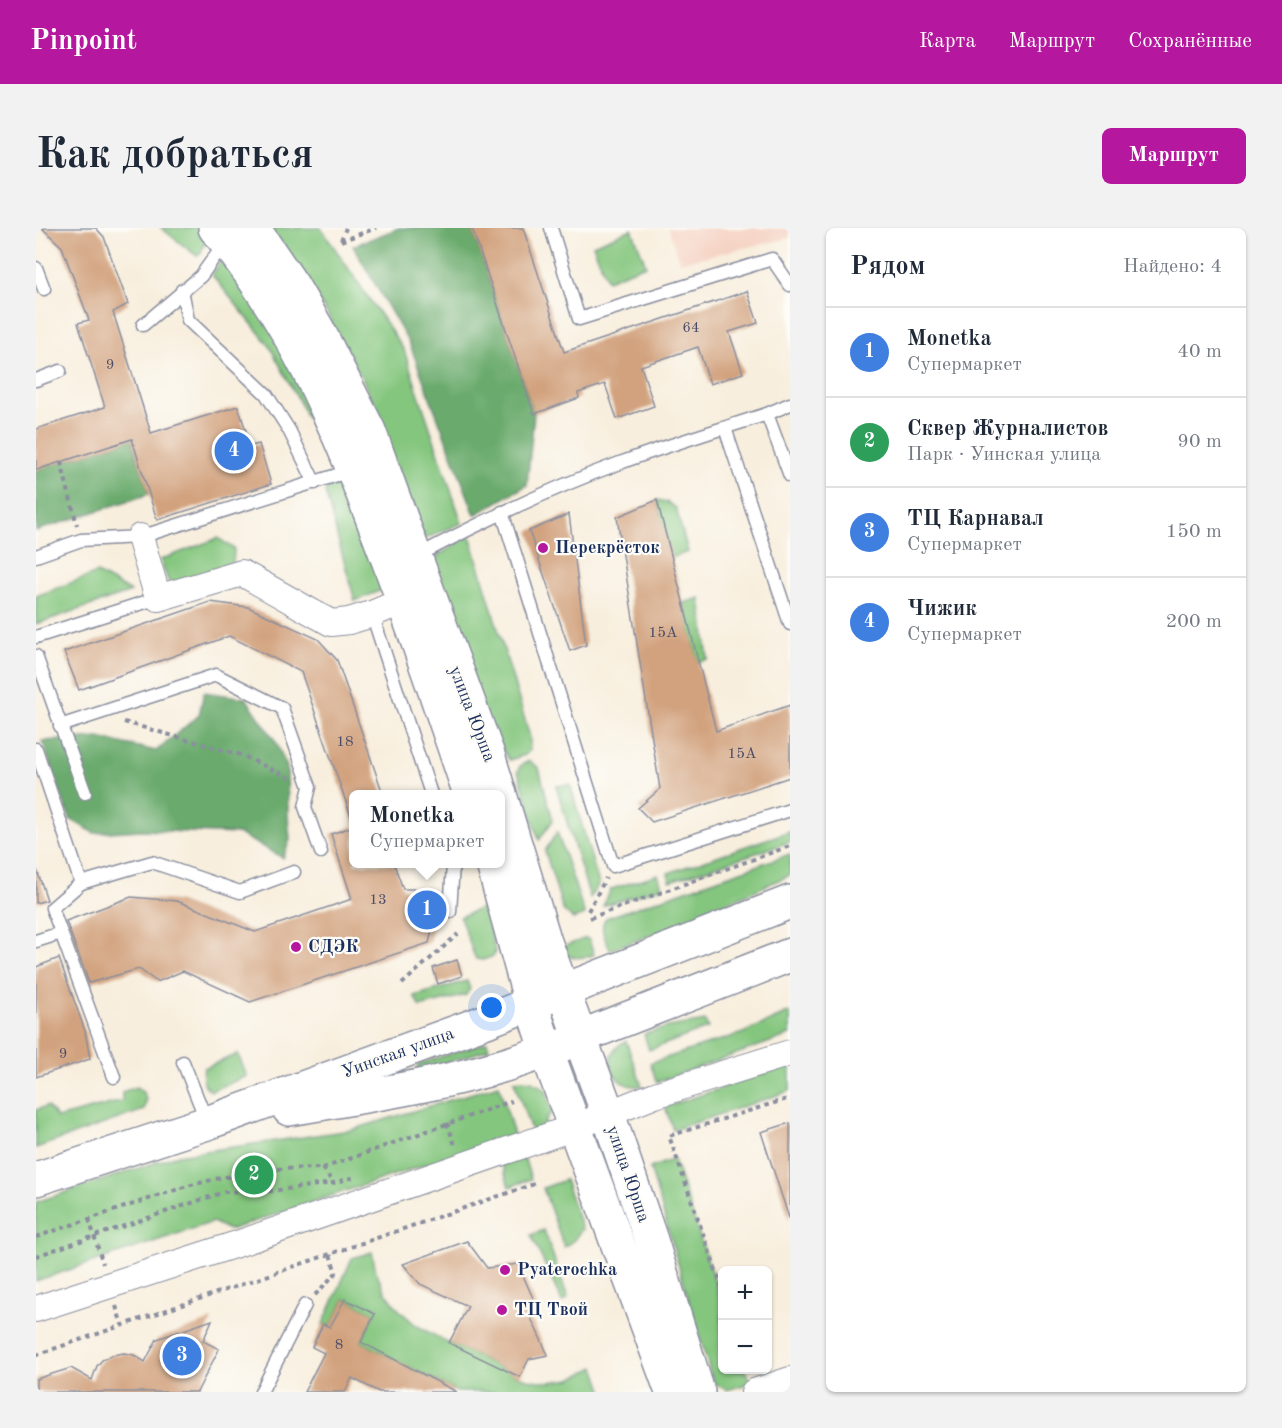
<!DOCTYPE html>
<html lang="ru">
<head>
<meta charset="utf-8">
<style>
	:root { --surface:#fff; --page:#f2f2f3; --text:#1f2937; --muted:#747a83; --line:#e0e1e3; --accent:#b5179e }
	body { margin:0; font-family:"Old Standard TT",serif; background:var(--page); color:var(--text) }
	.controls { position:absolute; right:18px; bottom:18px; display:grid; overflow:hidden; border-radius:9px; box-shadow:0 2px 4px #0004 }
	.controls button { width:54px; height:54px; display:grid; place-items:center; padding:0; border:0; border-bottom:2px solid var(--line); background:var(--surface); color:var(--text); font:30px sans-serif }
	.you { position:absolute; left:456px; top:780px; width:21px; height:21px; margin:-15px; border:4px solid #fff; border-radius:50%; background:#1a73e8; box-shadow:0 0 0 9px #1a73e833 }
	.badge { display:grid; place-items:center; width:39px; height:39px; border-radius:50%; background:var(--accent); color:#fff; font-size:20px; font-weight:700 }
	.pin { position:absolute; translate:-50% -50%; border:3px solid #fff; box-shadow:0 2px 6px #0006 }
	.popup { position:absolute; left:313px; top:562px; width:156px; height:78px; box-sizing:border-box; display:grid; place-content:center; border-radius:9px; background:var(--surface); filter:drop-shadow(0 2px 4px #0005); font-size:20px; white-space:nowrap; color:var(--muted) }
	.popup b { font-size:22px; color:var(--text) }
	.popup::after { content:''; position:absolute; left:50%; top:100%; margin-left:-12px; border:12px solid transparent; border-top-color:var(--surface) }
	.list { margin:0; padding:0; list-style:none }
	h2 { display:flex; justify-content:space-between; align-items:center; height:78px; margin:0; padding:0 24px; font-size:26px }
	h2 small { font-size:20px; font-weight:400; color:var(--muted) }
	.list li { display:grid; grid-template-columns:39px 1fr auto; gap:18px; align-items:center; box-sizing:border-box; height:90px; padding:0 24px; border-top:2px solid var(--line) }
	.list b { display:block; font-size:22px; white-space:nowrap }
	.list p { margin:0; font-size:20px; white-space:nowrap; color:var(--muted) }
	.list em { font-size:20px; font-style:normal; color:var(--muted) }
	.map { position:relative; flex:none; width:754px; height:1164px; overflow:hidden; border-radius:9px }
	header { display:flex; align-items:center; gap:36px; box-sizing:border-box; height:84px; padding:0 30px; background:var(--accent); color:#fff }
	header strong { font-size:28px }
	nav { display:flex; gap:33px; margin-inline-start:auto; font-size:21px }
	.intro { display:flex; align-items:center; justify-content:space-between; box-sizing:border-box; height:144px; padding:0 36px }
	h1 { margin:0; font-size:42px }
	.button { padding:15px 27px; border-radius:9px; background:var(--accent); color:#fff; font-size:21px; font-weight:700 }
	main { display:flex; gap:36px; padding:0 36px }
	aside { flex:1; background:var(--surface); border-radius:9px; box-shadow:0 2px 4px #0004 }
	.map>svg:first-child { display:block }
	.built { fill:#f5d2c3 }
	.green { fill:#84c67e; stroke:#507a6e; stroke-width:1.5 }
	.forest { fill:#6bab6d; stroke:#436d66; stroke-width:1.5 }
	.building { fill:#d2a27e }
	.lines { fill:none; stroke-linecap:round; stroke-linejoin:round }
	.lane-casing { stroke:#8a8e9e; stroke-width:15 }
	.street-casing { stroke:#8a8e9e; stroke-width:28 }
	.secondary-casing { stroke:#8a8e9e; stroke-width:36 }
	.path { stroke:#8a8e9e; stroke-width:4; stroke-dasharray:4.5 4.5; stroke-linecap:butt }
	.lane { stroke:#fff; stroke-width:12 }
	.street { stroke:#fff; stroke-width:26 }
	.secondary { stroke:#fff; stroke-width:33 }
	.poi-dot { fill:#b5179e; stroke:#fdfcf7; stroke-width:2 }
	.labels { text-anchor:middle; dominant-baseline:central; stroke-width:4.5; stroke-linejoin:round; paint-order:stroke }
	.number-label { font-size:15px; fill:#494c66 }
	.poi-label { font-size:18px; font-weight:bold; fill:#1b2f5e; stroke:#fdfcf7; text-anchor:start }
	.street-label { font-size:18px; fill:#1b2f5e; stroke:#fdfcf7 }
</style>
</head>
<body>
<header>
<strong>Pinpoint</strong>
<nav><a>Карта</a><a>Маршрут</a><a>Сохранённые</a></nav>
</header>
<div class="intro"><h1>Как добраться</h1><a class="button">Маршрут</a></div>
<main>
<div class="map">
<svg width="754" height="1164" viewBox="0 0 754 1164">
	<rect width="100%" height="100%" fill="#fdfcf7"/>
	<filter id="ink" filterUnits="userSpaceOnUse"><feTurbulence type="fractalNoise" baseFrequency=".0167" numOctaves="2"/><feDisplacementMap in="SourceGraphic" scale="12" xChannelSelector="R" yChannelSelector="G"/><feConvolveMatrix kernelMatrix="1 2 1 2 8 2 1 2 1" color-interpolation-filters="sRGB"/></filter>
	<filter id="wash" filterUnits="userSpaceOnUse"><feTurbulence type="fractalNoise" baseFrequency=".008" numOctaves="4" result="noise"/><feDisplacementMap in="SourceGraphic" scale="24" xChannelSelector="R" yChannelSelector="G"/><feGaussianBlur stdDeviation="1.35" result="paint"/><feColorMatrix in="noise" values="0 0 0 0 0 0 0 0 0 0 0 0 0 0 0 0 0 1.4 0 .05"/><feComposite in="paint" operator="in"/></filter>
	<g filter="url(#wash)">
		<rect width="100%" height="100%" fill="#f8eedd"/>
		<path class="built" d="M632 0H754V10L644 34Z"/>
		<g class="green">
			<path d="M125 0H167L171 11 164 26 161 28Z"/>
			<path d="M233 0H285L368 122 426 295 388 311 328 154 288 80Z"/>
			<path d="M596 1 610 37 571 52 557 17Z"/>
			<path d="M185 32 238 96 298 237 294 238 262 171 233 117 176 47Z"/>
			<path d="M313 256 348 361 319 373 289 264 294 258Z"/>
			<path d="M621 272 631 274 640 280 652 324 635 330Z"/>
			<path d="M434 307 494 509V522L489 527 473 532 450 494 395 332Z"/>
			<path d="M182 310 198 321 197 337 134 357 124 332Z"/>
			<path d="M61 345 95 364 0 396V368Z"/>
			<path d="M664 370 672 431 662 434 647 375Z"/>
			<path d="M493 533 503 540 517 592 503 612 482 543 484 538Z"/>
			<path d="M534 556 563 656 554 670 520 558Z"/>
			<path d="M754 603V614L634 653 632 645Z"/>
			<path d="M521 604 549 687 537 691 527 682 509 623Z"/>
			<path d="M754 626V647L634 700 574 722C570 712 562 700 570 690Z"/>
			<path d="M622 646 626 659 567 678 575 661Z"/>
			<path d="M448 679 459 723 458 728 447 732 440 731 438 727 424 689Z"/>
			<path d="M550 710 553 712 558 727C545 730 532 733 523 720Z"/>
			<path d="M431 753 434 761 430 767 384 779 378 768Z"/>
			<path d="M754 784V807L621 854 614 835 707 805Z"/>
			<path d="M669 793 672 800 613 822 608 806 632 799Z"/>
			<path d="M590 813 606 858C574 862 563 825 590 813Z"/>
			<path d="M451 814 453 821 385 843 381 840 383 836Z"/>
			<path d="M202 826 211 848 175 863C166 857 166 850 168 840Z"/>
			<path d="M754 837V863L637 902 629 879Z"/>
			<path d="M487 852 496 853 510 862 516 883 507 898 496 905 478 853Z"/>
			<path d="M463 857 478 907 193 1002 177 994 0 1053V974L142 927 315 902Z"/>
			<path d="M100 859C110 865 112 871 108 882L0 920V882L11 878 21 890 86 873V864Z"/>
			<path d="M488 929 495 951 473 959 466 936Z"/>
			<path d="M638 931 686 1075V1142H710L715 1155 691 1162 677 1154 614 940Z"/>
			<path d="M529 952 546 1001 538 1012 528 1019 507 960Z"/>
			<path d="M508 1002 532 1070 526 1074 495 1007Z"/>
			<path d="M336 1024 340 1044 349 1063 363 1082 380 1097 403 1110 484 1149 496 1152 513 1154 535 1151 559 1139 568 1164H421L325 1114 339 1086 309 1071 294 1099 287 1096 316 1030Z"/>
		</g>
		<g class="forest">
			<path d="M363 0H436L498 186 491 257 439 287 374 117 317 18Z"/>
			<path d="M96 211 113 266 0 303V242Z"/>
			<path d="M168 464 210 470 240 514 251 539 252 588 254 612 247 630 203 606 105 602 58 605 34 591 6 513 63 510 120 523 163 487Z"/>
		</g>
		<g id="blocks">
			<g class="building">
				<path d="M6 0H60L68 9 92 76 77 84 115 205 202 178 215 218 223 216 235 256 121 292 96 211 0 242V201L69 179 42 95 53 92 26 19Z"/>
				<path d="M436 0H487L528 124 711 63 722 95 693 104 707 145 674 156 662 119 605 138 618 178 581 191 569 156 542 165 543 170 498 186Z"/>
				<path d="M621 272 680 503 754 477V549L616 594 602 580 624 561 581 289Z"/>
				<path d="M533 286 550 417 534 423 493 303Z"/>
				<path d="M174 374 212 379 282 411 301 432 347 566H318V597L265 444 193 408 43 462 28 424Z"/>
				<path d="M318 598V636H358L367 661H381L393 675 398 694 393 715 214 774 147 743 121 754 103 741 53 755 30 693 95 669 141 673 219 704 316 671 295 606Z"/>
				<path d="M0 639 11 672 0 675Z"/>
				<path d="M23 730 49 803 54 831 0 849V739Z"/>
				<path d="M421 732 426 748 402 756 397 740Z"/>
				<path d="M754 895V993L725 904Z"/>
				<path d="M431 1013 451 1040 482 1036 504 1086 495 1090 512 1127 493 1131 484 1149 413 1115 432 1078 384 1056 367 1036Z"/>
				<path d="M309 1071 339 1086 325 1114 421 1164H343L316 1150 309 1164H268L288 1125 276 1119 287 1096 294 1099Z"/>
				<path d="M176 1092 167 1113 183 1121 161 1164H0V1151L35 1140 56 1152 61 1138 66 1132 76 1127 88 1125 98 1127 109 1134 121 1111Z"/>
			</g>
		</g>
	</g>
	<g filter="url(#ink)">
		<use href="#blocks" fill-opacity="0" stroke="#8a8e9e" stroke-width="1.5"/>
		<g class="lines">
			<g class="lane-casing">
				<g id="lane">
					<path d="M515 0 543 91 736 31 754 57"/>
					<path d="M0 40 8 61"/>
					<path d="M146 62 152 92 230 166 253 202 279 255"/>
					<path d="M107 97 165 48 189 14"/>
					<path d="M0 152 24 143"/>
					<path d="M731 186 754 248"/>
					<path d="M689 200 754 396"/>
					<path d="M466 284 577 638 754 582"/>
					<path d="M0 328 45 312 104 309 317 242"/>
					<path d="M381 328C447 293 513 261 584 235 632 217 682 202 731 186L754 176"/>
					<path d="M336 386 395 566"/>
					<path d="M0 409 122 370"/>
					<path d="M0 428 49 565"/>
					<path d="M24 498 180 447 246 480 274 559 269 579 285 624"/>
					<path d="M0 521 45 655 16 680 78 849"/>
					<path d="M45 655 116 634 204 664 258 644"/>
					<path d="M414 684 417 636"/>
					<path d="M0 713 25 705"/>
					<path d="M147 834 171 894"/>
					<path d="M225 1164 269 1077"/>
				</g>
			</g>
			<g class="street-casing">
				<g id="street">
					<path d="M104 309 122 370 206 345 295 395 313 393 336 386 383 366"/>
					<path d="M0 1081 204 1015 539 899 619 867 754 825"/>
					<path d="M718 1164 754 1152"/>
				</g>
			</g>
			<g class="secondary-casing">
				<g id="secondary">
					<path d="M179 0C256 90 302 199 343 308 376 394 405 480 434 566"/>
					<path d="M217 0 256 57 281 100 333 203 452 527 509 714 572 886 614 1009 662 1164"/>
					<path d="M457 636 495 775 511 824 636 1164"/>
					<path d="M253 881C351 864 453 851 544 809L754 727"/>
					<path d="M0 951 171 895 453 792 754 674"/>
				</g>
			</g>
			<g class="path">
				<path d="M305 12 310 0"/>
				<path d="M305 13 340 0"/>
				<path d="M25 234 41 297"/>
				<path d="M88 494 205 527 254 550"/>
				<path d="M552 683 570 650"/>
				<path d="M554 690 754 618"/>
				<path d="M366 756 422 706"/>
				<path d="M411 895 419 917"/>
				<path d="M287 940 297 955"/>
				<path d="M53 991 67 1036"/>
				<path d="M0 1009 151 958 184 950 236 941 287 940 476 873"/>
				<path d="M0 1028 188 964H227L297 955 319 949"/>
				<path d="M686 1060 633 908 754 870"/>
				<path d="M279 1067 300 1045 294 1026"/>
				<path d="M80 1078 86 1097"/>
				<path d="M0 1127 501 955"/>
			</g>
			<use href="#lane" class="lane"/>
			<use href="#street" class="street"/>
			<use href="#secondary" class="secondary"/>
		</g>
	</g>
	<g class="poi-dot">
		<circle cx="507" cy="320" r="6"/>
		<circle cx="260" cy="719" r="6"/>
		<circle cx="469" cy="1042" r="6"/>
		<circle cx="466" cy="1082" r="6"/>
	</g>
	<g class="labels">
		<g class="number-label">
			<text x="655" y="100">64</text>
			<text x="74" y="137">9</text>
			<text x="627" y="405">15А</text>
			<text x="309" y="514">18</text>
			<text x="706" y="526">15А</text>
			<text x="342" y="672">13</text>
			<text x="27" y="826">9</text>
			<text x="303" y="1117">8</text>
		</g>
		<g class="poi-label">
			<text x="519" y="320">Перекрёсток</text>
			<text x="272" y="719">СДЭК</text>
			<text x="481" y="1042">Pyaterochka</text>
			<text x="478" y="1082">ТЦ Твой</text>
		</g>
		<g class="street-label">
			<text transform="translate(436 486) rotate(69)">улица Юрша</text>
			<text transform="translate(362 825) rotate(-20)">Уинская улица</text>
			<text transform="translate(592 946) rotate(71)">улица Юрша</text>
		</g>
	</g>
</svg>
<div class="controls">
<button>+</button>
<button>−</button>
</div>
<div class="you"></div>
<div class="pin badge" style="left:391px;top:682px;background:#3f7fe0">1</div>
<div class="popup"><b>Monetka</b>Супермаркет</div>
<div class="pin badge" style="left:218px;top:947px;background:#2e9e5b">2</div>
<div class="pin badge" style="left:146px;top:1128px;background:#3f7fe0">3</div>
<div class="pin badge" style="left:198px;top:223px;background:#3f7fe0">4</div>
</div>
<aside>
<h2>Рядом<small>Найдено: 4</small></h2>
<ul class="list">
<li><span class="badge" style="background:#3f7fe0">1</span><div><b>Monetka</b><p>Супермаркет</p></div><em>40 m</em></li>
<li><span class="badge" style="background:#2e9e5b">2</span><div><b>Сквер Журналистов</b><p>Парк · Уинская улица</p></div><em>90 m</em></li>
<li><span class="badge" style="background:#3f7fe0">3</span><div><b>ТЦ Карнавал</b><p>Супермаркет</p></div><em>150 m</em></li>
<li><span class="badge" style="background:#3f7fe0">4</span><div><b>Чижик</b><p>Супермаркет</p></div><em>200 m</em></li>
</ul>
</aside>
</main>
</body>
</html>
